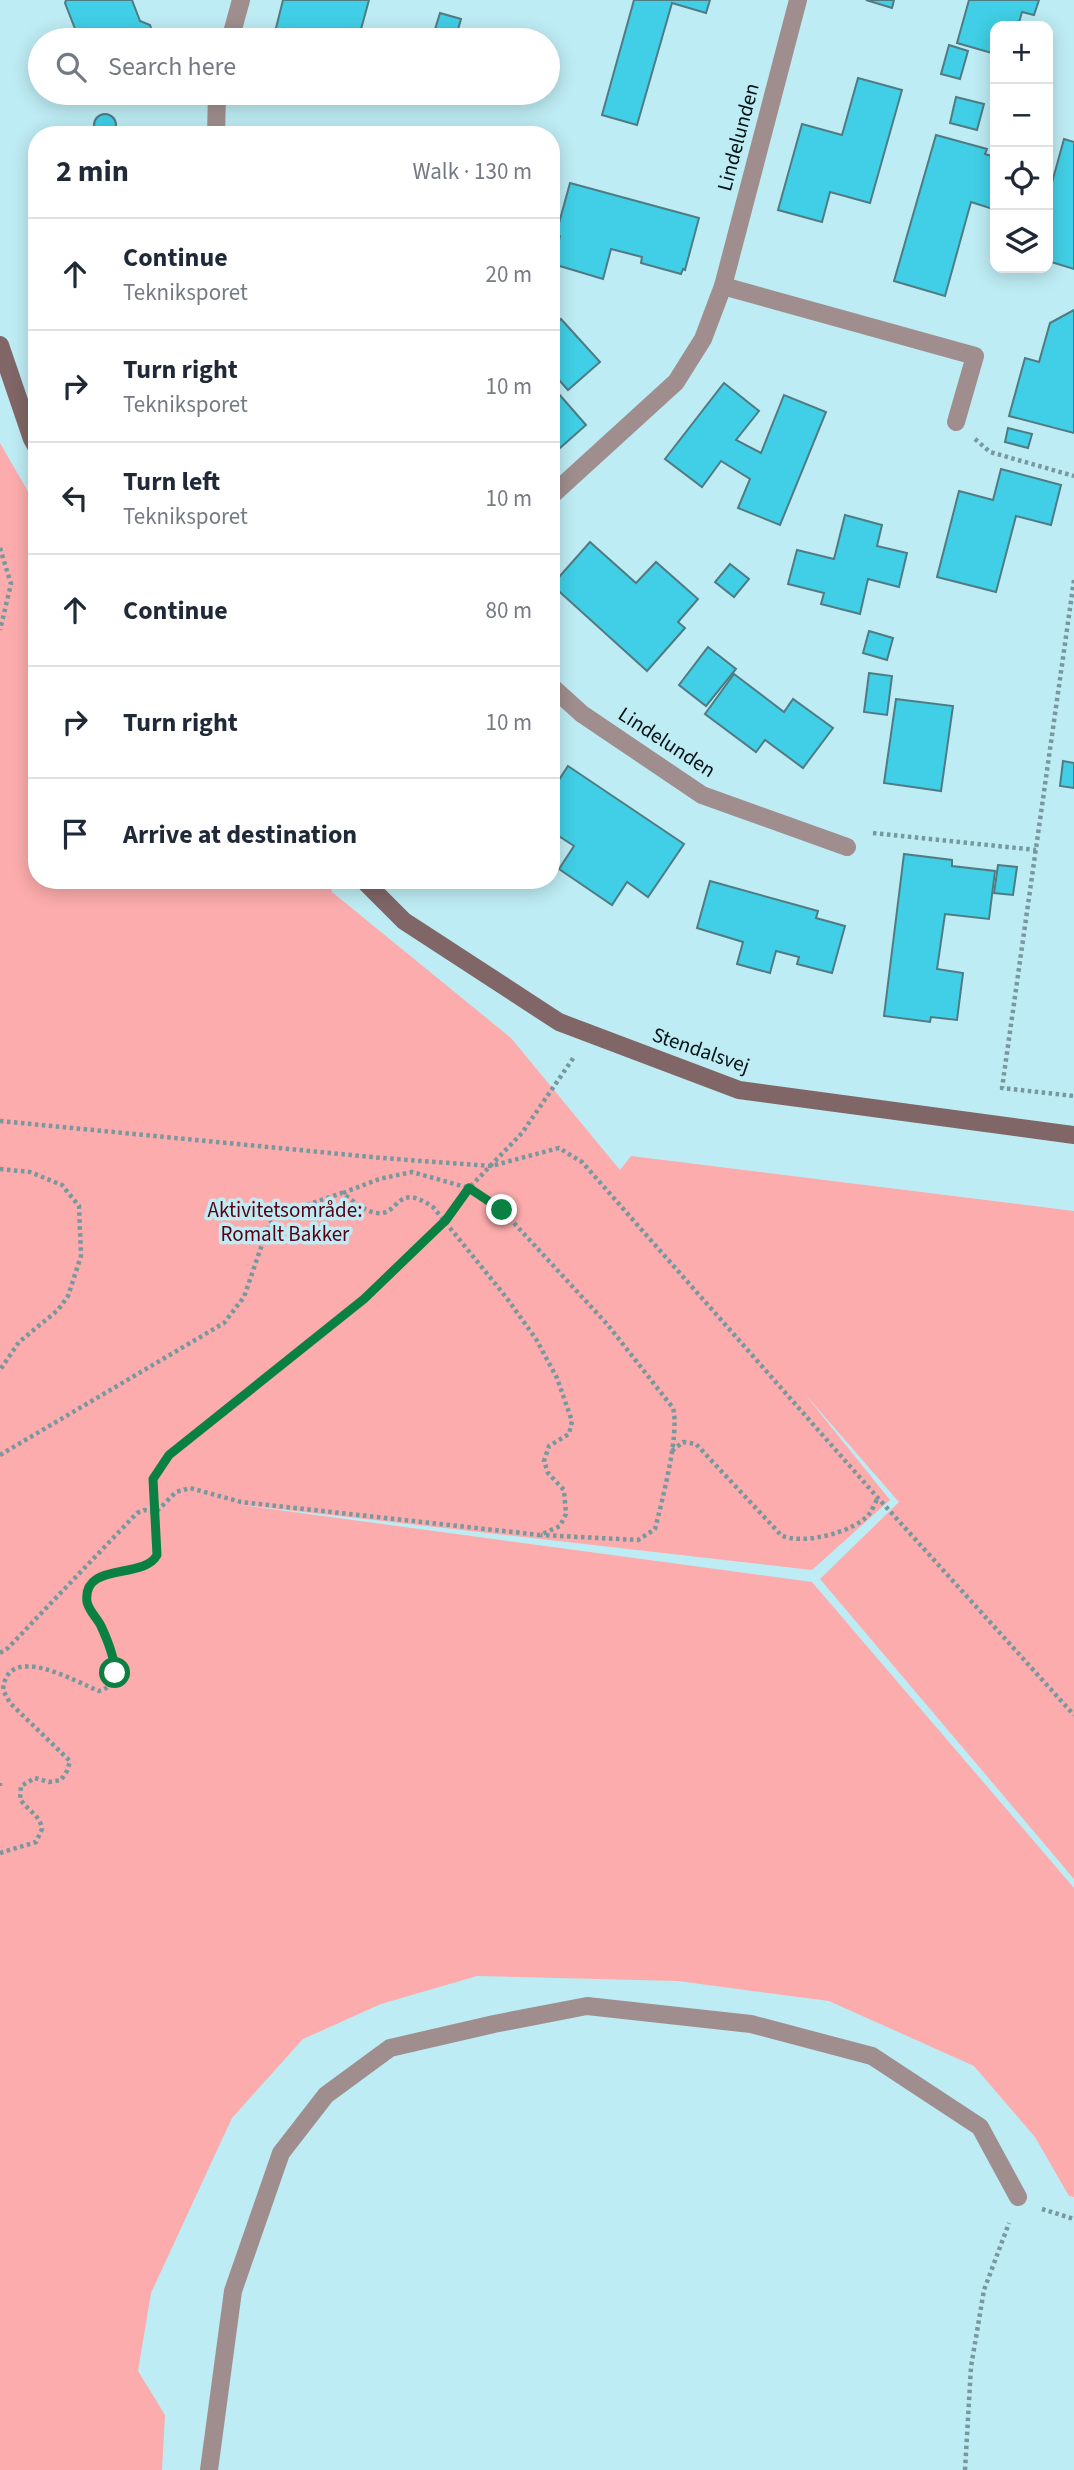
<!DOCTYPE html>
<html lang="en">
<head>
<meta charset="utf-8">
<style>
	:root { --surface:#fff; --page:#f2f2f3; --text:#1f2937; --muted:#747a83; --line:#e0e1e3 }
	body { margin:0; font-family:"Source Sans 3",sans-serif; background:var(--page); color:var(--text) }
	.controls { position:absolute; right:21px; top:21px; display:grid; overflow:hidden; border-radius:14px; box-shadow:0 4px 18px #0003 }
	.controls button { width:63px; height:63px; display:grid; place-items:center; padding:0; border:0; border-bottom:2px solid var(--line); background:var(--surface); color:var(--text); font:35px sans-serif }
	.stop { position:absolute; width:21px; height:21px; margin:-16px; border:5px solid #0b8043; border-radius:50%; background:#fff }
	.stop.end { background:#0b8043; border-color:#fff; box-shadow:0 2px 7px #0008 }
	.list { margin:0; padding:0; list-style:none }
	h2 { display:flex; justify-content:space-between; align-items:center; height:91px; margin:0; padding:0 28px; font-size:30px }
	h2 small { font-size:23px; font-weight:400; color:var(--muted) }
	.list li { display:grid; grid-template-columns:46px 1fr auto; gap:21px; align-items:center; box-sizing:border-box; height:112px; padding:0 28px; border-top:2px solid var(--line) }
	.list b { display:block; font-size:26px; white-space:nowrap }
	.list p { margin:0; font-size:23px; white-space:nowrap; color:var(--muted) }
	.list em { font-size:23px; font-style:normal; color:var(--muted) }
	.icon { flex:none; width:38px; height:38px; fill:none; stroke:currentColor; stroke-width:2; stroke-linecap:round; stroke-linejoin:round }
	.map { position:relative; flex:none; width:1074px; height:2470px; overflow:hidden }
	.search { position:absolute; background:var(--surface); box-shadow:0 4px 18px #0003; left:28px; top:28px; width:532px; height:77px; display:flex; align-items:center; gap:18px; box-sizing:border-box; padding:0 24px; border-radius:38px; color:var(--muted); font-size:26px }
	.panel { position:absolute; background:var(--surface); box-shadow:0 4px 18px #0003; left:28px; top:126px; width:532px; height:763px; border-radius:28px }
	.map>svg:first-child { display:block }
	.green { fill:#fcacac }
	.building { fill:#40cfe6; stroke:#517b83; stroke-width:2 }
	.lines { fill:none; stroke-linecap:round; stroke-linejoin:round }
	.path { stroke:#76989e; stroke-width:4.5; stroke-dasharray:3.5 3.5; stroke-linecap:butt }
	.lane { stroke:#a08e8e; stroke-width:18 }
	.street { stroke:#a08e8e; stroke-width:18 }
	.secondary { stroke:#806666; stroke-width:18 }
	.route { stroke:#0b8043; stroke-width:9 }
	.labels { text-anchor:middle; dominant-baseline:central; stroke-width:7; stroke-linejoin:round; paint-order:stroke }
	.street-label { font-size:21px; fill:#031215; stroke:#beecf4 }
	.park-label { font-size:21px; fill:#5a0012; stroke:#beecf4 }
</style>
</head>
<body>
<div class="map">
<svg width="1074" height="2470" viewBox="0 0 1074 2470">
	<rect width="100%" height="100%" fill="#beecf4"/>
	<path class="green" d="M0 443 37 507V880H329L335 886 331 890 332 892 511 1038 620 1170 631 1156 1074 1211V1879L820 1579 899 1502 804 1393 890 1500 812 1570 234 1504 812 1582 1074 1888V2197L1069 2196 1035 2137 974 2066 829 2001 678 1981 477 1976 381 2004 303 2039 232 2118 151 2293 138 2371 165 2415 162 2470H0Z"/>
	<g class="building">
		<path d="M66 0H132L140 21 150 25 155 40H74L77 34 65 3Z"/>
		<path d="M283 0H369L358 40H273Z"/>
		<path d="M634 0H710L706 13 672 3 637 125 602 115Z"/>
		<path d="M866 0H894L892 8Z"/>
		<path d="M969 0H1039L1034 15 1022 12 1018 26H995V54L957 43Z"/>
		<path d="M440 13 461 19 455 40 433 36Z"/>
		<path d="M949 45 968 51 960 79 941 74Z"/>
		<path d="M858 78 902 90 870 203 830 192 822 222 778 210 802 124 842 135Z"/>
		<path d="M275 93H314L311 103Z"/>
		<path d="M956 97 984 104 977 130 950 123Z"/>
		<circle cx="105" cy="125" r="11"/>
		<path d="M936 135 987 149 985 154 995 157V202L993 209 971 202 945 296 894 281Z"/>
		<path d="M1064 139 1074 142V269L1048 261V197Z"/>
		<path d="M570 183 699 218 685 270 683 269 681 274 641 263 642 257 611 249 603 279 553 264 560 236 556 234Z"/>
		<path d="M1074 310V433L1009 416 1025 358 1039 362 1050 323Z"/>
		<path d="M561 319 600 362 568 390 551 371V328Z"/>
		<path d="M724 383 759 411 736 440 761 453 784 395 826 412 780 525 738 508 750 479 721 461 702 487 665 459Z"/>
		<path d="M551 385 586 425 551 456Z"/>
		<path d="M1008 428 1032 434 1028 448 1005 442Z"/>
		<path d="M1001 469 1061 485 1051 525 1016 516 996 592 937 577 959 491 993 500Z"/>
		<path d="M845 515 882 525 877 546 907 553 899 587 868 579 860 614 821 604 824 593 788 584 797 550 834 559Z"/>
		<path d="M590 542 636 583 656 562 698 599 678 622 685 628 647 671 552 585Z"/>
		<path d="M730 564 749 579 734 597 715 582Z"/>
		<path d="M869 631 893 638 887 660 863 653Z"/>
		<path d="M708 647 736 669 706 706 679 685Z"/>
		<path d="M869 673 892 676 887 715 864 712Z"/>
		<path d="M734 674 784 712 793 699 833 728 803 768 765 740 756 752 705 714Z"/>
		<path d="M896 699 953 706 941 791 884 783Z"/>
		<path d="M1063 761 1074 763V788L1060 786Z"/>
		<path d="M568 766 684 844 648 897 627 882 612 905 559 869 574 846 551 831V792Z"/>
		<path d="M904 854 952 860V866L995 871 989 919 945 914 937 969 963 973 957 1020 931 1017 930 1022 884 1016Z"/>
		<path d="M998 865 1017 867 1013 895 994 893Z"/>
		<path d="M710 881 818 911 816 918 845 926 832 973 797 964 799 957 776 951 770 973 737 964 743 942 697 928Z"/>
	</g>
	<g class="lines">
		<g class="path">
			<path d="M975 439 990 452 1074 476"/>
			<path d="M0 548 11 584 0 630"/>
			<path d="M1074 580 1002 1088 1074 1096"/>
			<path d="M873 833 1036 850"/>
			<path d="M0 1121 382 1158 491 1166 559 1148 582 1162 878 1498 1074 1715"/>
			<path d="M0 1169 30 1172 62 1185 79 1206 81 1256 68 1296 58 1310 19 1342 0 1370"/>
			<path d="M343 1193 379 1179 412 1172 469 1188 502 1210 607 1324 673 1408C680 1433 662 1501 655 1529L638 1540 541 1535"/>
			<path d="M672 1451 683 1442 696 1444 781 1535C801 1546 856 1532 870 1513 873 1509 875 1502 878 1498"/>
			<path d="M0 1455 224 1323 244 1297 269 1224 280 1214 342 1193C351 1199 365 1212 377 1213 400 1216 395 1181 433 1207L506 1297 536 1339 557 1378 572 1421 569 1434 549 1446 544 1461 548 1473 564 1490 566 1514 560 1526 540 1535 241 1502 190 1488 176 1492 156 1512"/>
			<path d="M0 1653 8 1648 137 1513 144 1510 156 1512"/>
			<path d="M0 1783V1786"/>
			<path d="M0 1853 36 1842 42 1829C40 1815 27 1810 20 1799L21 1786 35 1778 49 1782 61 1780 67 1771 70 1761 10 1703 3 1690C7 1641 76 1682 99 1691 127 1684 109 1642 100 1625 95 1615 86 1608 87 1596 91 1560 143 1580 157 1555L153 1479 169 1455 364 1299 446 1220 469 1188 522 1133 574 1057"/>
			<path d="M1042 2209 1074 2219"/>
			<path d="M965 2470 971 2367 984 2290 1009 2223"/>
		</g>
		<path class="lane" d="M209 2470 233 2291 281 2153 326 2095 390 2048 494 2024 587 2006 751 2024 872 2056 980 2127 1018 2197"/>
		<g class="street">
			<path d="M230 40 241 0"/>
			<path d="M216 135 217 93"/>
			<path d="M723 286 975 356 956 422"/>
			<path d="M551 496 676 382 703 339 723 286 798 0"/>
			<path d="M551 686 582 714 702 795 847 847"/>
		</g>
		<g class="secondary">
			<path d="M0 345 32 439 37 448"/>
			<path d="M363 880 404 921 559 1022 739 1090 1074 1135"/>
		</g>
	</g>
	<g class="lines">
		<path class="route" d="M115 1673C115 1659 107 1639 101 1626 97 1618 89 1611 87 1602 82 1561 144 1580 157 1555L153 1479 169 1455 364 1299 446 1220 469 1188 502 1210"/>
	</g>
	<g class="labels">
		<g class="street-label">
			<text transform="translate(738 137) rotate(-75)">Lindelunden</text>
			<text transform="translate(667 742) rotate(33)">Lindelunden</text>
			<text transform="translate(701 1050) rotate(19)">Stendalsvej</text>
		</g>
		<g class="park-label">
			<text x="285" y="1210">Aktivitetsområde:<tspan x="285" dy="24">Romalt Bakker</tspan></text>
		</g>
	</g>
</svg>
<div class="controls">
<button>+</button>
<button>−</button>
<button><svg class="icon" aria-label="locate" viewBox="0 0 24 24"><circle cx="12" cy="12" r="6"/><path d="M12 2v4M12 18v4M2 12h4M18 12h4"/></svg></button>
<button><svg class="icon" aria-label="layers" viewBox="0 0 24 24"><path d="M12 4l9 5-9 5-9-5zM3 14l9 5 9-5"/></svg></button>
</div>
<div class="stop" style="left:115px;top:1673px"></div>
<div class="stop end" style="left:502px;top:1210px"></div>
<div class="search"><svg class="icon" aria-label="search" viewBox="0 0 24 24"><circle cx="10" cy="10" r="6"/><path d="M15 15l6 6"/></svg>Search here</div>
<section class="panel">
<h2>2 min<small>Walk · 130 m</small></h2>
<ul class="list">
<li><svg class="icon" aria-label="ahead" viewBox="0 0 24 24"><path d="M12 20V5M6 11l6-6 6 6"/></svg><div><b>Continue</b><p>Tekniksporet</p></div><em>20 m</em></li>
<li><svg class="icon" aria-label="right" viewBox="0 0 24 24"><path d="M7 20v-9h11M14 6l5 5-5 5"/></svg><div><b>Turn right</b><p>Tekniksporet</p></div><em>10 m</em></li>
<li><svg class="icon" aria-label="left" viewBox="0 0 24 24"><path d="M17 20v-9H6M10 6l-5 5 5 5"/></svg><div><b>Turn left</b><p>Tekniksporet</p></div><em>10 m</em></li>
<li><svg class="icon" aria-label="ahead" viewBox="0 0 24 24"><path d="M12 20V5M6 11l6-6 6 6"/></svg><div><b>Continue</b></div><em>80 m</em></li>
<li><svg class="icon" aria-label="right" viewBox="0 0 24 24"><path d="M7 20v-9h11M14 6l5 5-5 5"/></svg><div><b>Turn right</b></div><em>10 m</em></li>
<li><svg class="icon" aria-label="arrive" viewBox="0 0 24 24"><path d="M6 21V4h12l-3 4 3 4H6"/></svg><div><b>Arrive at destination</b></div></li>
</ul>
</section>
</div>
</body>
</html>
